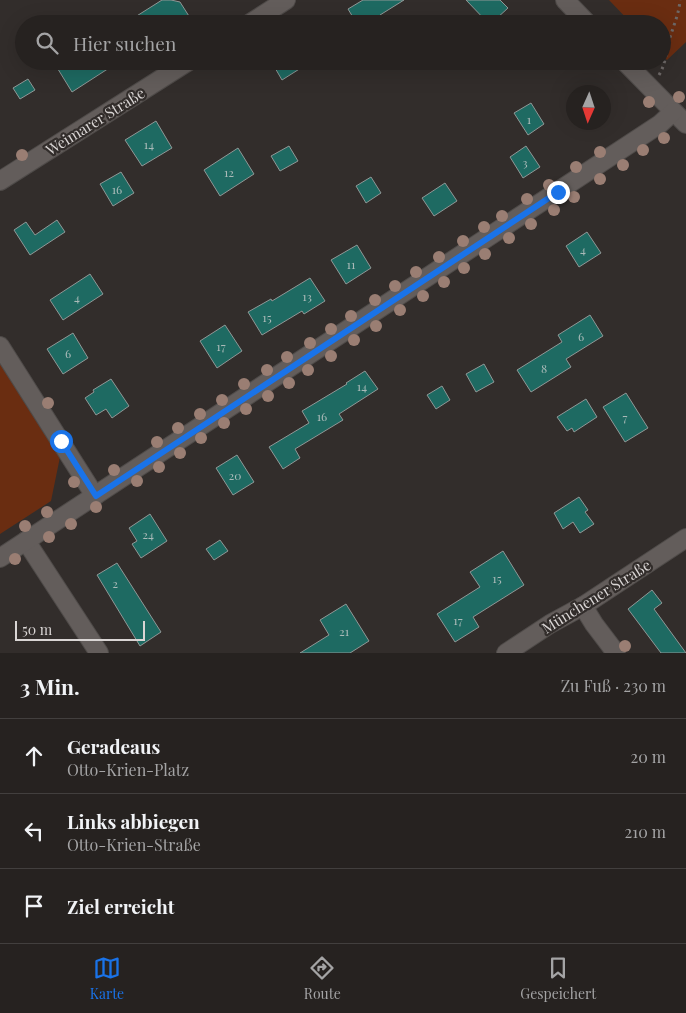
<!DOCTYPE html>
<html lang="de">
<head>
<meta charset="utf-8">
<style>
	:root { --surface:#262220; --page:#2e2a29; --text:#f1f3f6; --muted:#a4a4a5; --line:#423f3e; --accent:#1a73e8 }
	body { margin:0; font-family:"Playfair Display",serif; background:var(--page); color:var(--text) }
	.compass { position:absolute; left:566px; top:85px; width:45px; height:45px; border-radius:50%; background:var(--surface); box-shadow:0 5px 20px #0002; rotate:183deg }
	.scale { position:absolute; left:15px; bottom:12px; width:130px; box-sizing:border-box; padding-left:5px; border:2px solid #d9d5d4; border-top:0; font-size:14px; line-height:18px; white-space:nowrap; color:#d9d5d4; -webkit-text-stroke:4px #322d2b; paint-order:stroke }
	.stop { position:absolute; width:15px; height:15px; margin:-11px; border:4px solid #1a73e8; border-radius:50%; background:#fff }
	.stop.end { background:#1a73e8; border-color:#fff; box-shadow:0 1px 5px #0008 }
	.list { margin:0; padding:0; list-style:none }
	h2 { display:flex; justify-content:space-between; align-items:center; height:65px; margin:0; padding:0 20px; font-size:21px }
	h2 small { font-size:16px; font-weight:400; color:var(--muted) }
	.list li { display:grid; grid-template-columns:32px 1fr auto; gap:15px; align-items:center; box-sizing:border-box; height:75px; padding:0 20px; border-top:1px solid var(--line) }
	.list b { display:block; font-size:19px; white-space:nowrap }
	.list p { margin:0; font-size:16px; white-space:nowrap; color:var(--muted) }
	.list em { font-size:16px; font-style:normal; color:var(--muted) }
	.icon { flex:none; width:28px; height:28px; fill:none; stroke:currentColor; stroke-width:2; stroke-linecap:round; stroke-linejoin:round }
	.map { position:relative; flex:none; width:686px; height:653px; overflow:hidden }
	.search { position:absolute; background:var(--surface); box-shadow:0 5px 20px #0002; left:15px; right:15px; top:15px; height:55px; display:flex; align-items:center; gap:12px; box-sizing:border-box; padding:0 18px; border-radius:28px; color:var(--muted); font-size:19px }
	.sheet { height:290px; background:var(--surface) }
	nav { display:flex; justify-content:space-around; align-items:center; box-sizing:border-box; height:70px; border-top:1px solid var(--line); background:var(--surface); font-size:14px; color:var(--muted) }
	nav a { display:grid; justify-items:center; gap:2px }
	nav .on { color:var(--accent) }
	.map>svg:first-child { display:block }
	.green { fill:#6a2d11 }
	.building { fill:#1e6a62; stroke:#909796 }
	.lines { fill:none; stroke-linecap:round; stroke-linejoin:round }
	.minor-casing { stroke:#4f4b49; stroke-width:20 }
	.path { stroke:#6d6867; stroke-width:3; stroke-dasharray:2.5 4; stroke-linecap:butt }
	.minor { stroke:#635d5b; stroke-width:18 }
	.tree { fill:#9a7e73 }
	.route { stroke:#1a73e8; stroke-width:6 }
	.labels { text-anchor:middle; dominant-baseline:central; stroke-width:4.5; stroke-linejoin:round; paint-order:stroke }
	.number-label { font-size:12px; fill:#aabab8 }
	.street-label { font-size:15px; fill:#d9d5d4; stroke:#322d2b }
</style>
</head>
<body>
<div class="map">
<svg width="686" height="653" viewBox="0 0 686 653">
	<rect width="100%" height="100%" fill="#322d2b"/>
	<g class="green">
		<path d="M609 0H686V42L667 60 662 55V24H632Z"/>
		<path d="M0 361 60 457 51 501 0 534Z"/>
	</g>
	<g class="building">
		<path d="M162 0H171L180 2 194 24H124Z"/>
		<path d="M363 0H404L380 15 385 24H357L348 9Z"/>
		<path d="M466 0H500L508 8 496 19 494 17 488 23Z"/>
		<path d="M53 61H120L72 92Z"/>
		<path d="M271 61H312L282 80Z"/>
		<path d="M28 79 35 90 20 99 13 88Z"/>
		<path d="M531 103 544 124 528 135 514 113Z"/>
		<path d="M156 121 172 148 142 166 125 140Z"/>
		<path d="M289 146 298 161 280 171 271 156Z"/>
		<path d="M526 146 540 167 523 178 510 157Z"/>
		<path d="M238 148 254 174 220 196 204 170Z"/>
		<path d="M121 172 134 193 113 206 100 184Z"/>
		<path d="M371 177 381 193 366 203 356 186Z"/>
		<path d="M445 183 457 201 434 216 422 198Z"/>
		<path d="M57 220 65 232 30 255 14 230 26 222 35 235Z"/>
		<path d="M587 232 601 253 579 267 566 246Z"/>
		<path d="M357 245 371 268 346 284 331 260Z"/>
		<path d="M90 274 103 294 63 320 50 300Z"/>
		<path d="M310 278 325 301 304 314 302 311 262 335 248 312 271 299 272 301Z"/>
		<path d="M590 315 603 336 566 359 571 367 531 392 517 370 562 342 558 335Z"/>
		<path d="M225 325 242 351 217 368 200 341Z"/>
		<path d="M73 333 88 358 63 374 47 349Z"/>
		<path d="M484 364 494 382 476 392 466 374Z"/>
		<path d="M365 371 378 389 339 414 343 420 295 449 300 458 283 469 269 447 309 423 302 411 347 384 346 383Z"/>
		<path d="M111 379 129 406 112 418 106 409 96 415 85 398 94 392 93 390Z"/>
		<path d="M442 386 450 400 436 409 427 395Z"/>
		<path d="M626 393 648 428 625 442 603 407Z"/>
		<path d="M586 399 597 417 574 432 572 428 567 431 557 417Z"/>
		<path d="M237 455 254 482 233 495 216 468Z"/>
		<path d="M579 497 588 510 585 512 594 524 580 533 573 522 563 529 554 513Z"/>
		<path d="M150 514 167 541 141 558 132 544 137 541 129 528Z"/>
		<path d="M220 540 228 551 214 560 206 549Z"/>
		<path d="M503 551 524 585 473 617 479 627 455 642 437 614 480 587 470 572Z"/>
		<path d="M117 563 161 632 140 646 97 575Z"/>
		<path d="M652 590 662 603 654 609 686 653H661L628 609Z"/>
		<path d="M346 604 369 641 350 653H300L329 635 320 620Z"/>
	</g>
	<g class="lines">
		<g class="minor-casing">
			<g id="minor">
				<path d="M565 0 588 24"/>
				<path d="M249 24 286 0"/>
				<path d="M624 61 686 124"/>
				<path d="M0 181 189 61"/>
				<path d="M0 346 95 496"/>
				<path d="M26 541 99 653"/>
				<path d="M0 558 660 124 673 112"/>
				<path d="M583 606 594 624 616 653"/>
				<path d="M506 653 550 624 583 606 686 538"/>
			</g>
		</g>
		<path class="path" d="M659 75C665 65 666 55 668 44 672 29 679 15 680 0"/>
		<use href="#minor" class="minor"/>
	</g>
	<g class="tree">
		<circle cx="679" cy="97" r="6"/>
		<circle cx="649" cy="102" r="6"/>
		<circle cx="664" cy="138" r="6"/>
		<circle cx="643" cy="150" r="6"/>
		<circle cx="600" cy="152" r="6"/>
		<circle cx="22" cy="155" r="6"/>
		<circle cx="623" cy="165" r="6"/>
		<circle cx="576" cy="167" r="6"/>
		<circle cx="600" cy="179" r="6"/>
		<circle cx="549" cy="185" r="6"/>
		<circle cx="574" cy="197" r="6"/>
		<circle cx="527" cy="199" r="6"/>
		<circle cx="554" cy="210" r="6"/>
		<circle cx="502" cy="216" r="6"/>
		<circle cx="531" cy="224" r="6"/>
		<circle cx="484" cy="227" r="6"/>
		<circle cx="509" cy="238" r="6"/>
		<circle cx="463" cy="241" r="6"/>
		<circle cx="485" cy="254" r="6"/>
		<circle cx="439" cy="257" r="6"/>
		<circle cx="464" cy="268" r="6"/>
		<circle cx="416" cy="272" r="6"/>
		<circle cx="444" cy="282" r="6"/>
		<circle cx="395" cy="286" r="6"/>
		<circle cx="423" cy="296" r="6"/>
		<circle cx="375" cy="300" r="6"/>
		<circle cx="400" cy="310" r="6"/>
		<circle cx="351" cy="316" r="6"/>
		<circle cx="376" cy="326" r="6"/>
		<circle cx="331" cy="329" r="6"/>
		<circle cx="354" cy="340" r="6"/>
		<circle cx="310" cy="343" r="6"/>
		<circle cx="331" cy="356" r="6"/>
		<circle cx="287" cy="357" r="6"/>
		<circle cx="267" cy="370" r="6"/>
		<circle cx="308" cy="370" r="6"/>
		<circle cx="289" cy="383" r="6"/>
		<circle cx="244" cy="384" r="6"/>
		<circle cx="268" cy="396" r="6"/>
		<circle cx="222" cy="400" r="6"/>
		<circle cx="48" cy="403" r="6"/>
		<circle cx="246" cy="409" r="6"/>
		<circle cx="200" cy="414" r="6"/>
		<circle cx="224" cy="423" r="6"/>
		<circle cx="178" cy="428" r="6"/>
		<circle cx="201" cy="438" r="6"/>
		<circle cx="157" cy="442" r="6"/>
		<circle cx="180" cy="453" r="6"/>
		<circle cx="159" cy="467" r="6"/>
		<circle cx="114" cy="470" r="6"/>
		<circle cx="137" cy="481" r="6"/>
		<circle cx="74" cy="482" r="6"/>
		<circle cx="96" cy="507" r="6"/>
		<circle cx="47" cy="512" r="6"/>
		<circle cx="71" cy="524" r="6"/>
		<circle cx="25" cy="526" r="6"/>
		<circle cx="49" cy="537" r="6"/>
		<circle cx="15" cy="559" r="6"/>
		<circle cx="625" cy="646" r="6"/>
	</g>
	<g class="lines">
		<path class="route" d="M61 441 96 496 558 192"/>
	</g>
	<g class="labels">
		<g class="number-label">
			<text x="529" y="119">1</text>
			<text x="149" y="144">14</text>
			<text x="525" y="162">3</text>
			<text x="229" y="172">12</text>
			<text x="117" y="189">16</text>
			<text x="583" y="249">4</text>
			<text x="351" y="264">11</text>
			<text x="307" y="296">13</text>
			<text x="77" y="297">4</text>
			<text x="267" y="317">15</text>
			<text x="581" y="336">6</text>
			<text x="221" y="346">17</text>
			<text x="68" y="353">6</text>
			<text x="544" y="368">8</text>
			<text x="362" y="386">14</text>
			<text x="322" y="416">16</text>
			<text x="625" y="417">7</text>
			<text x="235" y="475">20</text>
			<text x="148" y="534">24</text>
			<text x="497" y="578">15</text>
			<text x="115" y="583">2</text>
			<text x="458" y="620">17</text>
			<text x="344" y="631">21</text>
		</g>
		<g class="street-label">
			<text transform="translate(95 121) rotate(-32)">Weimarer Straße</text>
			<text transform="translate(596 596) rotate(-32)">Münchener Straße</text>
		</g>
	</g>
</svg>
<svg class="compass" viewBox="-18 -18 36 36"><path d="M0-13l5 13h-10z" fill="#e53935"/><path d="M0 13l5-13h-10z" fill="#a4a4a5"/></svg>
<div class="scale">50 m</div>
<div class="stop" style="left:61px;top:441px"></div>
<div class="stop end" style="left:558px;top:192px"></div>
<div class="search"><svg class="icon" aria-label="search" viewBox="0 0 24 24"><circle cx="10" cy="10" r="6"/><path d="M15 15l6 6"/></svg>Hier suchen</div>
</div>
<section class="sheet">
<h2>3 Min.<small>Zu Fuß · 230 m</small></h2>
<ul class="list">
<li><svg class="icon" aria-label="ahead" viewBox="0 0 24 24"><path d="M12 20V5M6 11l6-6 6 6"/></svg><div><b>Geradeaus</b><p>Otto-Krien-Platz</p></div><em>20 m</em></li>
<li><svg class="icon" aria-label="left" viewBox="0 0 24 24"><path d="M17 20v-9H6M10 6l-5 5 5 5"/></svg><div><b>Links abbiegen</b><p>Otto-Krien-Straße</p></div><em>210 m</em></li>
<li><svg class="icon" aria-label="arrive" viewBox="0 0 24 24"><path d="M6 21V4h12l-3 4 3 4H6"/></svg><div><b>Ziel erreicht</b></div></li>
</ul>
</section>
<nav>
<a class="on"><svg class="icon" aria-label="map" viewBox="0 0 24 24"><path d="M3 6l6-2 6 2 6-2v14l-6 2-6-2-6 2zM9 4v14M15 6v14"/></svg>Karte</a>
<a><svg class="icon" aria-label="directions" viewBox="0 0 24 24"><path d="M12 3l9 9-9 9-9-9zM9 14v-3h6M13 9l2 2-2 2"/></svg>Route</a>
<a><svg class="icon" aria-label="saved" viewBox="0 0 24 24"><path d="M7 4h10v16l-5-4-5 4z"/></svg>Gespeichert</a>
</nav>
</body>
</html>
